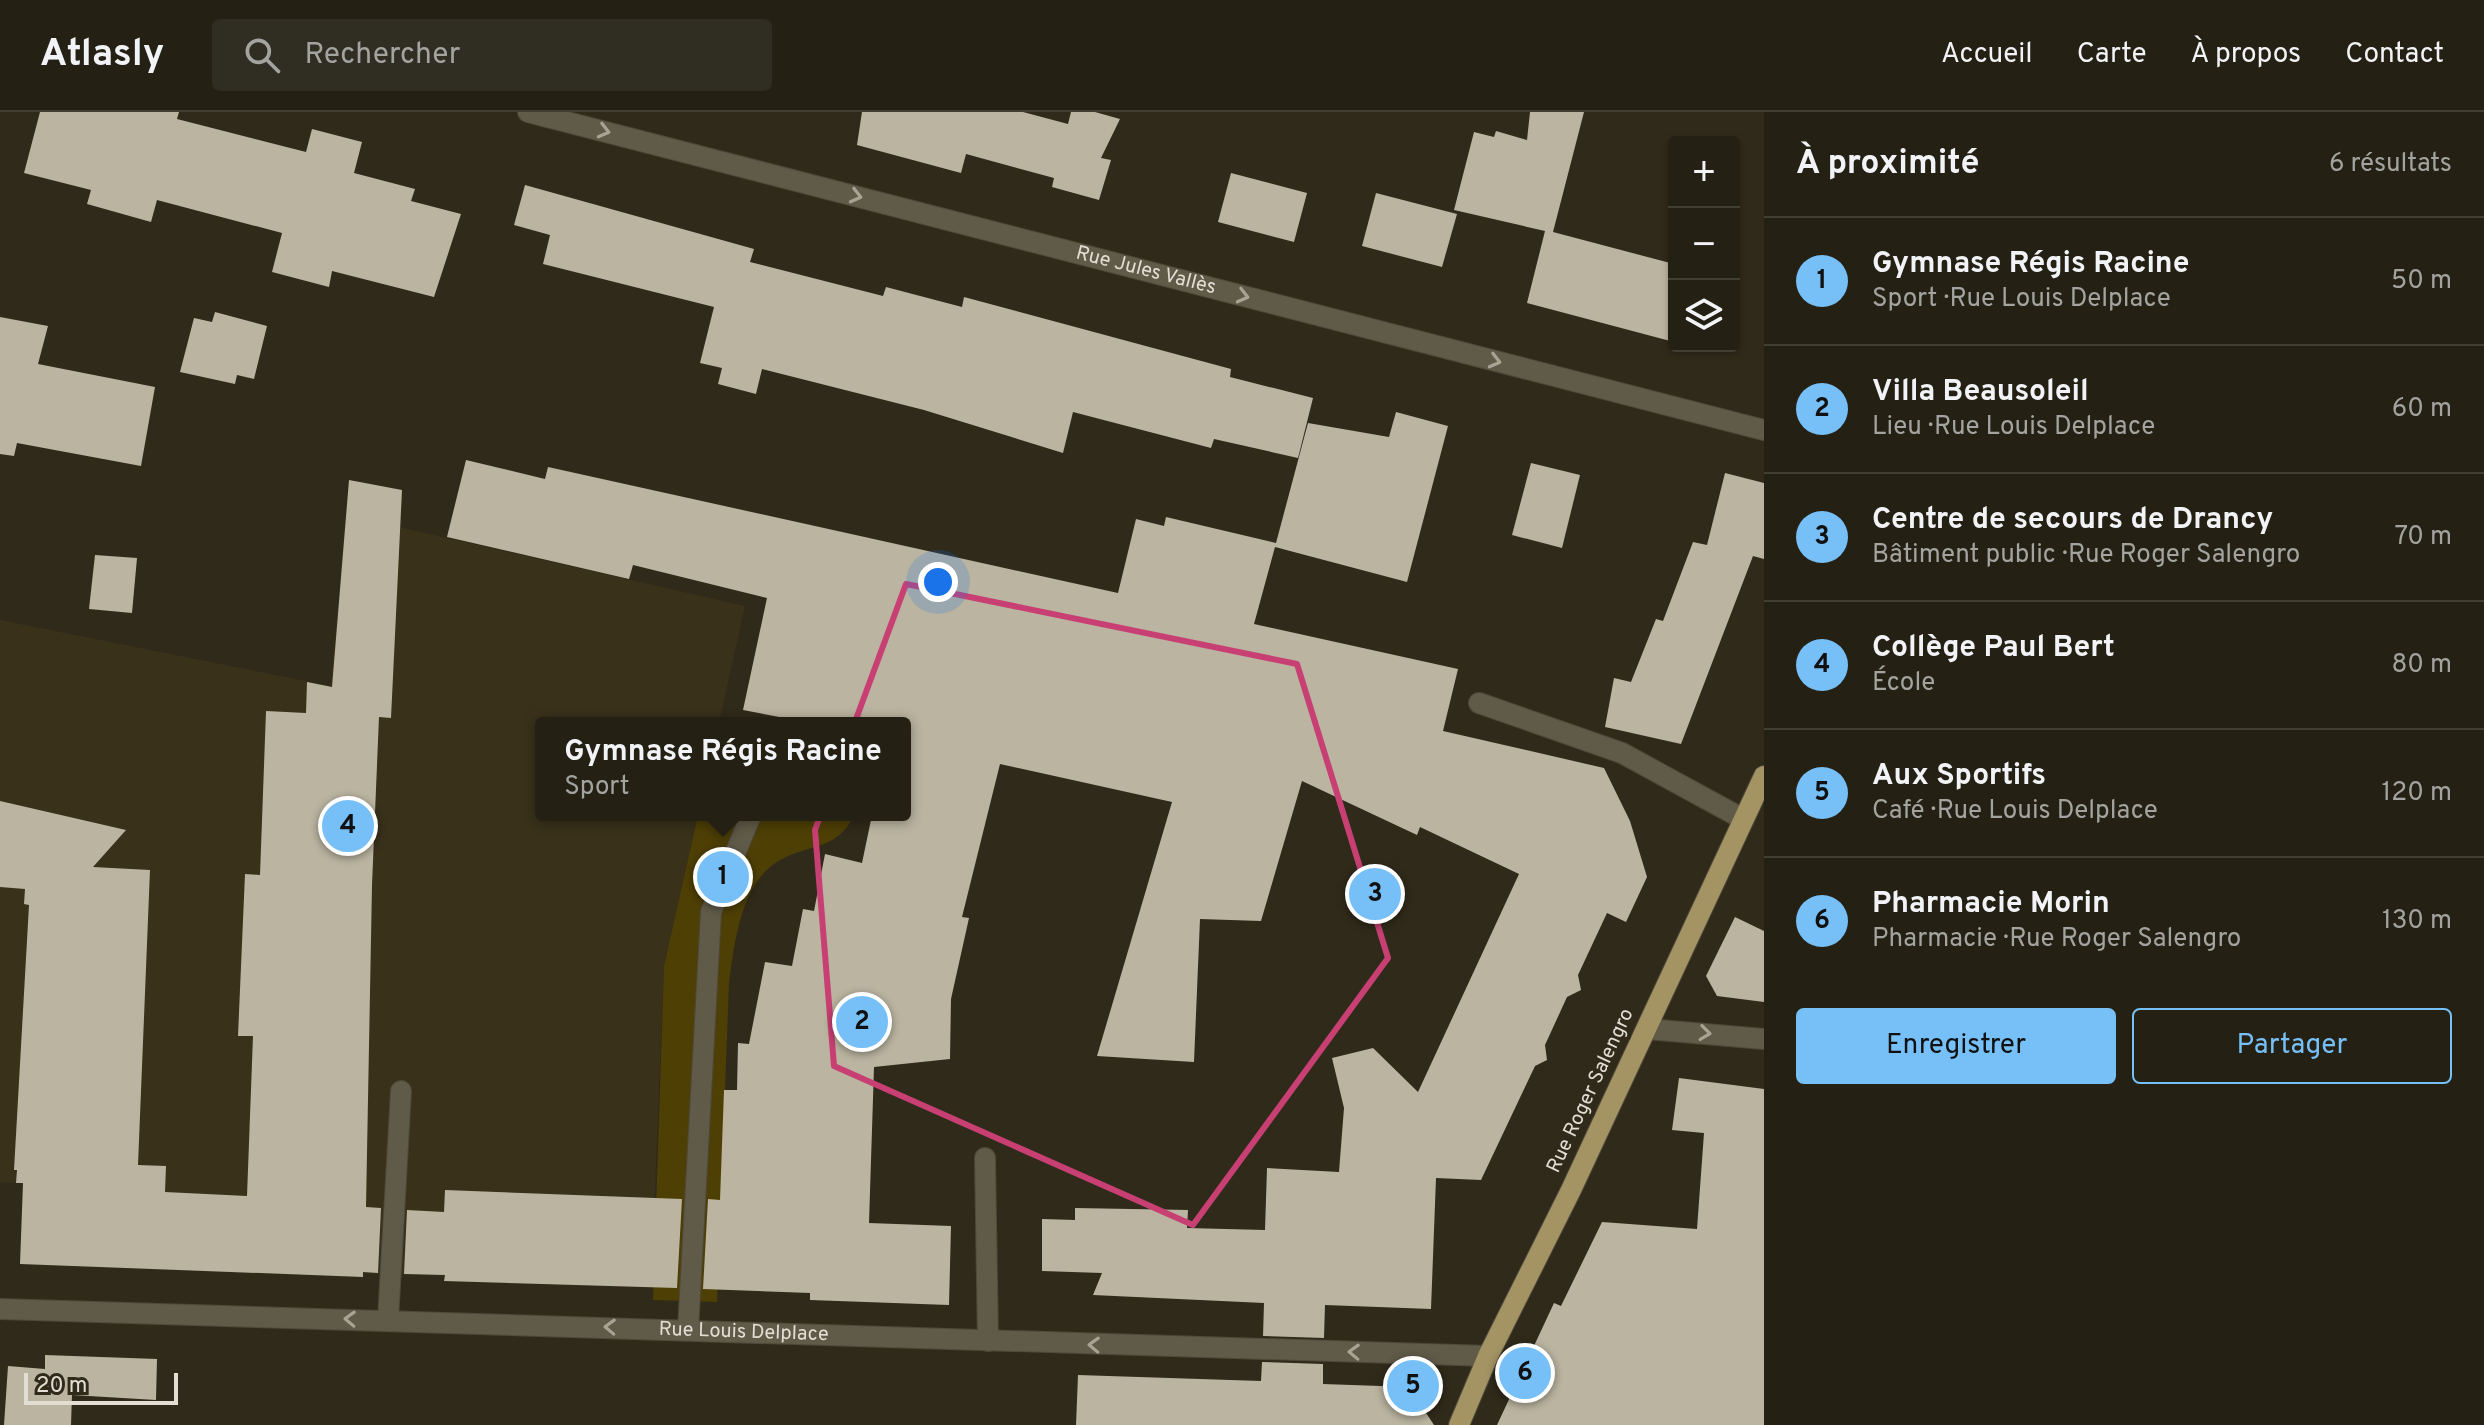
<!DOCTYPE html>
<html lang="fr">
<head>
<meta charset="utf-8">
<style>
	:root { --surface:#242014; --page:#302d22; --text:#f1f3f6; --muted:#a3a3a0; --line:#413e34; --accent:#76c0f7 }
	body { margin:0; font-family:Overpass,sans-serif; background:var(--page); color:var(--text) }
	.controls { position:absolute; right:24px; top:24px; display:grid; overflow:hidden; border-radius:8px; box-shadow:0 2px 6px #0004 }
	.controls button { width:72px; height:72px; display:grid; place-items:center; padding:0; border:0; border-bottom:2px solid var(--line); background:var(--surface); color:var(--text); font:40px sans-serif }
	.scale { position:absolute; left:24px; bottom:20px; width:154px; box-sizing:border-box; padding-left:8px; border:4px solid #e2ded4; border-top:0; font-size:22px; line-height:28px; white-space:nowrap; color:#e2ded4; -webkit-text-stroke:6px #302a1a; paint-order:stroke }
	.you { position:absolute; left:938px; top:470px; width:28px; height:28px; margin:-20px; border:6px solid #fff; border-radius:50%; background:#1a73e8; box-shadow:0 0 0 12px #1a73e833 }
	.badge { display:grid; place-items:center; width:52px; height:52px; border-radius:50%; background:var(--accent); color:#111; font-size:26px; font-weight:700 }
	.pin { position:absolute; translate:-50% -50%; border:4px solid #fff; box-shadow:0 2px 8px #0006 }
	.popup { position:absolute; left:535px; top:605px; width:376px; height:104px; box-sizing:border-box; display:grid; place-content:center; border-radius:8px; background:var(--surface); filter:drop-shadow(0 2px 6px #0005); font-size:26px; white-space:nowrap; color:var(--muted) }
	.popup b { font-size:30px; color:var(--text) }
	.popup::after { content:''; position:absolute; left:50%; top:100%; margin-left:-16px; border:16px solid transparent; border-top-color:var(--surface) }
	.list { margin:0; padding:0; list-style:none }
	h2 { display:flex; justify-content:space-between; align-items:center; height:104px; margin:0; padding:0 32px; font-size:34px }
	h2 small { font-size:26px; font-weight:400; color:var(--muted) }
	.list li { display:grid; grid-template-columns:52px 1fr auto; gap:24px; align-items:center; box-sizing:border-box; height:128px; padding:0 32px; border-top:2px solid var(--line) }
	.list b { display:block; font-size:30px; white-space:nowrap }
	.list p { margin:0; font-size:26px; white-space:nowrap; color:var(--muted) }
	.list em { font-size:26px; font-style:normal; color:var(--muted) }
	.actions { display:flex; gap:16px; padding:24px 32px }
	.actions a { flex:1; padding:18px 0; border:2px solid var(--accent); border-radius:8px; text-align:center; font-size:28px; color:var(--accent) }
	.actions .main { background:var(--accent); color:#111 }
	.icon { flex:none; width:44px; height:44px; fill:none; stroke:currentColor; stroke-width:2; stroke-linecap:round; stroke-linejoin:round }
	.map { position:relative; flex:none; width:1764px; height:1313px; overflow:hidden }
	header { display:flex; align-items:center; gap:48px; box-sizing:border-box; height:112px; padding:0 40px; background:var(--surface); border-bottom:2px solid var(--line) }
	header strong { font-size:38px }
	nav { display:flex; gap:44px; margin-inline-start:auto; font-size:28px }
	.search { width:560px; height:72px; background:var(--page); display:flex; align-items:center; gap:20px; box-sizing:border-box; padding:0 28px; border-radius:8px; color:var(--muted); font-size:30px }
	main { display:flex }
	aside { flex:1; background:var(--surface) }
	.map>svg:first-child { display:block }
	.built { fill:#39311a }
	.pitch { fill:#4e3f05 }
	.building { fill:#bbb4a0 }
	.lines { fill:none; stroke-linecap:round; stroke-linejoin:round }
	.minor-casing { stroke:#4d483a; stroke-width:22 }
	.major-casing { stroke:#4d483a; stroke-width:22 }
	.minor { stroke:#605a48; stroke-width:20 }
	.major { stroke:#a49464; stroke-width:20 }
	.oneway { stroke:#a8a395 }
	.marked { fill:none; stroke:#c84073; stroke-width:6; stroke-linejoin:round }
	.labels { text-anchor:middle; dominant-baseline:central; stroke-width:8; stroke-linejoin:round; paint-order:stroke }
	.street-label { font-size:20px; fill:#e2ded4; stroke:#302a1a }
</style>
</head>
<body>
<header>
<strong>Atlasly</strong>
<div class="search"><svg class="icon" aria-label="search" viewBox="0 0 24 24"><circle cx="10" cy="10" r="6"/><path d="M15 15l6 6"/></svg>Rechercher</div>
<nav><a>Accueil</a><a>Carte</a><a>À propos</a><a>Contact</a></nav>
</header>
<main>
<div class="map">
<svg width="1764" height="1313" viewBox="0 0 1764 1313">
	<rect width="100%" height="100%" fill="#302a1a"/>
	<path class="built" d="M346 403 745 494 719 611H541V703H698L664 854 651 1175 412 1162 244 1160 125 1077 0 1070V508L331 574Z"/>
	<path class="pitch" d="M698 703H854C837 741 803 731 774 752 740 776 734 834 729 871L717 1190 653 1188 664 854Z"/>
	<g class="building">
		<path d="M40 0H179L177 7 306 40 312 17 362 30 354 61 415 77 411 89 461 102 434 185 332 159 329 175 272 160 282 121 157 88 151 110 87 92 91 78 24 61Z"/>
		<path d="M862 0H1023L1068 12 1071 0H1095L1120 7 1101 46 1111 48 1099 88 1052 75 1054 66 966 42 961 61 857 33Z"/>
		<path d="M1530 0H1584L1553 120 1674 152V230L1527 191 1545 119 1454 98 1474 20 1494 25 1496 19 1527 28Z"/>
		<path d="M1231 61 1307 81 1294 130 1218 110Z"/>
		<path d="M525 73 754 137 750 150 883 184 886 175 962 195 964 185 1231 257 1230 265 1313 286 1298 346 1214 327 1211 336 1073 300 1063 341 924 298 762 257 756 282 718 272 722 256 700 251 714 195 543 152 550 123 514 113Z"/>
		<path d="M1376 81 1457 102 1442 155 1362 134Z"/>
		<path d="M215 200 267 214 254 267 237 263 235 272 180 260 194 206 212 210Z"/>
		<path d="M0 205 48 214 38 252 155 275 141 354 17 331 14 344 0 342Z"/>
		<path d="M1396 300 1448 314 1407 470 1275 435 1254 512 1458 557 1443 619 1604 656 1630 709 1647 765 1626 810 1607 801 1578 863 1581 878 1567 885 1545 933 1547 948 1535 954 1481 1068 1436 1066 1431 1197 1325 1193 1324 1226 1263 1224 1264 1191 1093 1183 1102 1161 1042 1159V1107L1075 1108V1096L1188 1098 1187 1116 1265 1118 1267 1056 1339 1060 1344 996 1332 946 1373 936 1418 980 1519 762 1420 715 1417 723 1302 669 1261 809 1200 807 1194 950 1097 944 1172 690 1000 652 962 805 969 806 951 887 950 947 874 955 869 1111 951 1114 949 1193 810 1188V1181L703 1177 708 1087 720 1088 724 978H737L738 931 749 932 765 850 792 854 803 797 814 799 825 742 862 751 872 703H905V611H811L743 598 767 486 633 453 629 467 447 425 466 348 545 367 548 355 1118 481 1136 407 1164 414 1166 405 1276 431 1308 311 1389 325Z"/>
		<path d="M1531 351 1580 363 1562 436 1512 423Z"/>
		<path d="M1725 361 1764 371V447L1753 444 1681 632 1605 615 1614 566 1631 570 1656 507 1663 509 1693 430 1707 433Z"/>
		<path d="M349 368 402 378 391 606 379 605 372 773 366 1095 381 1096 378 1161 363 1160V1165L20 1152 23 1071H16L17 1058H14L29 793 24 792 25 777 0 775V689L126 718 93 755 150 758 138 1053 166 1054 165 1080 247 1084 253 924H238L245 762 260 763 266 599 306 601 307 570 332 575Z"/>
		<path d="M95 443 137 446 132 501 89 497Z"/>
		<path d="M1735 805 1764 819V890L1717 884 1706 864Z"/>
		<path d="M1679 966 1764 977V1313H1497L1554 1191 1561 1194 1602 1110 1697 1117 1704 1021 1672 1018Z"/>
		<path d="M445 1078 682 1087 677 1176 444 1169 445 1163 404 1162 407 1098 444 1100Z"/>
		<path d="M45 1243 157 1247 156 1288 72 1283 71 1313H4L8 1254 45 1257Z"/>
		<path d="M1262 1250 1323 1252V1272L1409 1275 1434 1313H1076L1078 1263 1261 1269Z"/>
	</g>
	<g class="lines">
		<g class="minor-casing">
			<g id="minor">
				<path id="s1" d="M528 0 1764 318"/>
				<path d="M1479 591 1622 641 1743 707"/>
				<path d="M1647 917 1764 927"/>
				<path d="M985 1046 988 1229"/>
				<path id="s2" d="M0 1197 1488 1244"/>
				<path d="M388 1208 401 979"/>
				<path d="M688 1218 711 800 751 703"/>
			</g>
		</g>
		<g class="major-casing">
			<path id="major" d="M1459 1313 1488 1244 1571 1078 1764 664"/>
		</g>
		<use href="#minor" class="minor"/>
		<use href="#major" class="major"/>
	</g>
	<defs><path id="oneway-chevron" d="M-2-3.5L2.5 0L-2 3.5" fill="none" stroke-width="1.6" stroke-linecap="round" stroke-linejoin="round" transform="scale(2)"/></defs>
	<g class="oneway">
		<use href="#oneway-chevron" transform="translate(604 19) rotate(14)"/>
		<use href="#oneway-chevron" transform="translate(856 84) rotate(14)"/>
		<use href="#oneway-chevron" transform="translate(1243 184) rotate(14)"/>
		<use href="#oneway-chevron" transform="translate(1495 249) rotate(14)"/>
		<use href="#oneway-chevron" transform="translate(1705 921) rotate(7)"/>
		<use href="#oneway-chevron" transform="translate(350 1207) rotate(-178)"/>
		<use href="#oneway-chevron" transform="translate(610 1215) rotate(-178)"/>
		<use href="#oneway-chevron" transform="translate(1094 1233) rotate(-178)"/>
		<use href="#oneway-chevron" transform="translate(1354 1240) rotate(-178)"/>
	</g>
	<path class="marked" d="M906 472 1297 552 1388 846 1193 1113 834 954 815 718Z"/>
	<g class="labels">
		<g class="street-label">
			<text stroke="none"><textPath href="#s1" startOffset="638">Rue Jules Vallès</textPath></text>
			<text transform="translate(1591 979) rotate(-65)">Rue Roger Salengro</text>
			<text stroke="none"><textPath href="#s2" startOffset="744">Rue Louis Delplace</textPath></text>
		</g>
	</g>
</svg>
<div class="controls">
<button>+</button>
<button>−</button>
<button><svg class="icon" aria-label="layers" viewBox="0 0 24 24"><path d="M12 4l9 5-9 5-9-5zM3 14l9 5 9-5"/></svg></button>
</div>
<div class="scale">20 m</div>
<div class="you"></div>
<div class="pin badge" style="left:723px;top:765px">1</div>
<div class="popup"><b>Gymnase Régis Racine</b>Sport</div>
<div class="pin badge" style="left:862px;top:910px">2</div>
<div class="pin badge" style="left:1375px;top:782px">3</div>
<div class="pin badge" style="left:348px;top:714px">4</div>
<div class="pin badge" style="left:1413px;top:1274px">5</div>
<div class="pin badge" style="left:1525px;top:1261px">6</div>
</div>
<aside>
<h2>À proximité<small>6 résultats</small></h2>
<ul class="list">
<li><span class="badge">1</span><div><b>Gymnase Régis Racine</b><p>Sport · Rue Louis Delplace</p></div><em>50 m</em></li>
<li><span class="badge">2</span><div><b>Villa Beausoleil</b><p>Lieu · Rue Louis Delplace</p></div><em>60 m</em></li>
<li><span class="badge">3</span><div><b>Centre de secours de Drancy</b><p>Bâtiment public · Rue Roger Salengro</p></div><em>70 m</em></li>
<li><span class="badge">4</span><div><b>Collège Paul Bert</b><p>École</p></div><em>80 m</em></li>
<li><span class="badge">5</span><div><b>Aux Sportifs</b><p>Café · Rue Louis Delplace</p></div><em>120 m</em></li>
<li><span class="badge">6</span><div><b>Pharmacie Morin</b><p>Pharmacie · Rue Roger Salengro</p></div><em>130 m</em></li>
</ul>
<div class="actions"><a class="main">Enregistrer</a><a>Partager</a></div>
</aside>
</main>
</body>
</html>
